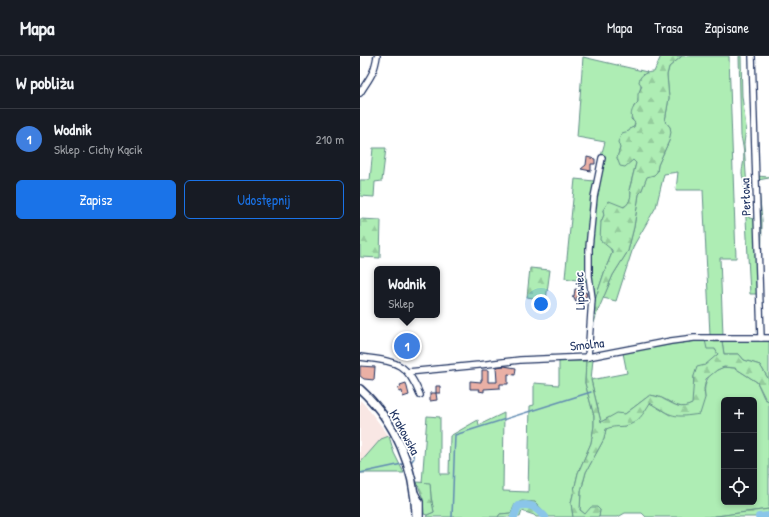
<!DOCTYPE html>
<html lang="pl">
<head>
<meta charset="utf-8">
<style>
	:root { --surface:#171b24; --page:#242831; --text:#f1f3f6; --muted:#9ea1a6; --line:#363941; --accent:#1a73e8 }
	body { margin:0; font-family:"Patrick Hand",sans-serif; background:var(--page); color:var(--text) }
	.controls { position:absolute; right:12px; bottom:12px; display:grid; overflow:hidden; border-radius:6px; box-shadow:0 2px 6px #0003 }
	.controls button { width:36px; height:36px; display:grid; place-items:center; padding:0; border:0; border-bottom:1px solid var(--line); background:var(--surface); color:var(--text); font:20px sans-serif }
	.you { position:absolute; left:181px; top:248px; width:14px; height:14px; margin:-10px; border:3px solid #fff; border-radius:50%; background:#1a73e8; box-shadow:0 0 0 6px #1a73e833 }
	.badge { display:grid; place-items:center; width:26px; height:26px; border-radius:50%; background:var(--accent); color:#fff; font-size:13px; font-weight:700 }
	.pin { position:absolute; translate:-50% -50%; border:2px solid #fff; box-shadow:0 1px 4px #0006 }
	.popup { position:absolute; left:14px; top:210px; width:66px; height:52px; box-sizing:border-box; display:grid; place-content:center; border-radius:6px; background:var(--surface); filter:drop-shadow(0 1px 3px #0005); font-size:13px; white-space:nowrap; color:var(--muted) }
	.popup b { font-size:15px; color:var(--text) }
	.popup::after { content:''; position:absolute; left:50%; top:100%; margin-left:-8px; border:8px solid transparent; border-top-color:var(--surface) }
	.list { margin:0; padding:0; list-style:none }
	h2 { display:flex; justify-content:space-between; align-items:center; height:52px; margin:0; padding:0 16px; font-size:17px }
	h2 small { font-size:13px; font-weight:400; color:var(--muted) }
	.list li { display:grid; grid-template-columns:26px 1fr auto; gap:12px; align-items:center; box-sizing:border-box; height:60px; padding:0 16px; border-top:1px solid var(--line) }
	.list b { display:block; font-size:15px; white-space:nowrap }
	.list p { margin:0; font-size:13px; white-space:nowrap; color:var(--muted) }
	.list em { font-size:13px; font-style:normal; color:var(--muted) }
	.actions { display:flex; gap:8px; padding:12px 16px }
	.actions a { flex:1; padding:9px 0; border:1px solid var(--accent); border-radius:6px; text-align:center; font-size:14px; color:var(--accent) }
	.actions .main { background:var(--accent); color:#fff }
	.icon { flex:none; width:22px; height:22px; fill:none; stroke:currentColor; stroke-width:2; stroke-linecap:round; stroke-linejoin:round }
	.map { position:relative; flex:none; width:409px; height:461px; overflow:hidden }
	header { display:flex; align-items:center; gap:24px; box-sizing:border-box; height:56px; padding:0 20px; background:var(--surface); border-bottom:1px solid var(--line) }
	header strong { font-size:19px }
	nav { display:flex; gap:22px; margin-inline-start:auto; font-size:14px }
	main { display:flex }
	aside { flex:1; background:var(--surface) }
	.map>svg:first-child { display:block }
	.built { fill:#f9e7e4 }
	.green { fill:#aeedb4; stroke:#648e89; fill-rule:evenodd }
	.forest { fill:url(#forest-firs); stroke:#648e89 }
	.lines { fill:none; stroke-linecap:round; stroke-linejoin:round }
	.stream { stroke:#5e89b1; stroke-width:1.5 }
	.river { stroke:#8ac5e9; stroke-width:8 }
	.building { fill:#eab0a5; stroke:#1b2f5e }
	.minor-casing { stroke:#1b2f5e; stroke-width:8 }
	.major-casing { stroke:#1b2f5e; stroke-width:10 }
	.minor { stroke:#fff; stroke-width:5.5 }
	.major { stroke:#fff; stroke-width:7 }
	.labels { text-anchor:middle; dominant-baseline:central; stroke-width:3.5; stroke-linejoin:round; paint-order:stroke }
	.street-label { font-size:13px; fill:#1b2f5e; stroke:#fff }
</style>
</head>
<body>
<header>
<strong>Mapa</strong>
<nav><a>Mapa</a><a>Trasa</a><a>Zapisane</a></nav>
</header>
<main>
<aside>
<h2>W pobliżu<small></small></h2>
<ul class="list">
<li><span class="badge" style="background:#3f7fe0">1</span><div><b>Wodnik</b><p>Sklep · Cichy Kącik</p></div><em>210 m</em></li>
</ul>
<div class="actions"><a class="main">Zapisz</a><a>Udostępnij</a></div>
</aside>
<div class="map">
<svg width="409" height="461" viewBox="0 0 409 461">
	<defs>
		<pattern id="forest-firs" width="22" height="20" patternUnits="userSpaceOnUse"><rect width="22" height="20" fill="#aeedb4"/><path d="M5 1l3.5 6h-7zM16 11l3.5 6h-7z" fill="#95cc9d"/></pattern>
	</defs>
	<rect width="100%" height="100%" fill="#fff"/>
	<filter id="ink" filterUnits="userSpaceOnUse"><feTurbulence type="fractalNoise" baseFrequency=".025" numOctaves="2"/><feDisplacementMap in="SourceGraphic" scale="8" xChannelSelector="R" yChannelSelector="G"/><feConvolveMatrix kernelMatrix="1 2 1 2 8 2 1 2 1" color-interpolation-filters="sRGB"/></filter>
	<g filter="url(#ink)">
		<path class="built" d="M0 344 6 350 29 380 34 397 44 417H0Z"/>
		<g class="green">
			<path d="M322 0H369L376 202H360L363 279H350L343 134H316L318 116 304 118 296 151 274 189 256 245 243 242 253 219 268 195 274 171 279 138 281 136 287 120 294 119 297 116 298 109 309 85 310 71 305 65 309 42 307 19 309 11Z"/>
			<path d="M379 0H381L382 40 386 71 384 88 389 162 400 164 396 124 393 0 397 120 409 121V122L398 124 402 164 401 238H390L384 125C381 118 382 116 383 109 385 100 383 89 381 80Z"/>
			<path d="M223 1 287 16 280 22C283 32 278 36 278 46L274 50 271 63 275 67 274 71 260 92 257 102 274 104 276 107 269 134 271 136C271 154 258 152 243 154L244 159 241 166 252 197 245 214 234 247C226 195 234 152 245 101L241 100 245 86 217 81Z"/>
			<path d="M13 92H26L22 125 15 126 14 141 0 140V124H10Z"/>
			<path d="M215 123 234 125 227 226 205 222Z"/>
			<path d="M345 284 355 293 358 298 334 320 333 348C320 354 316 349 306 344 301 341 295 340 290 339L265 358 248 362 241 366 231 324 267 317 263 297 313 288Z"/>
			<path d="M409 284V324L400 309 384 304 379 298H364L362 285Z"/>
			<path d="M199 305H226L225 327 234 360V370L231 387 218 417 211 447 213 461H189L175 446 151 457 140 458 138 461H66L67 459 74 456 71 441 70 428 62 427 67 360 80 361V418H89L90 380 118 364 119 369 144 357 143 435 168 436 170 350 174 349V327L199 329Z"/>
			<path d="M364 311 375 312 397 326 404 342 409 346V453L349 461H286L282 457H265L258 461H239L240 454 225 458 220 454 221 435 226 416 244 383 246 373 252 370H266L290 347 310 359 345 342C343 325 348 317 364 311ZM364 344H394V446H364Z"/>
			<path d="M29 380 34 397 44 417H0V407L21 383Z"/>
		</g>
		<g class="forest">
			<path d="M301 0H322L309 11 307 19 309 42 305 65 310 71 311 76 309 85 298 109 297 116 294 119 287 121 281 136 279 138 274 171 268 195 253 219 237 257 234 267H232L234 247 245 214 252 197V194L240 184 241 166 244 159 243 154 249 145 264 151C269 148 271 142 271 136L269 135 276 107 273 104 265 111 260 110 257 102 260 92 258 86 262 77 269 75 271 72 274 71 275 67C268 60 272 52 278 46V38L282 30 279 26C280 18 287 16 294 16Z"/>
			<path d="M0 163 21 164 20 202 0 201Z"/>
			<path d="M170 212 190 214 186 244 167 241Z"/>
			<path d="M345 284 362 285 364 298H379L384 304 400 309 409 324V346L405 342 397 326 375 312 364 311 357 314 346 323 344 333 345 342 340 358C313 362 313 361 290 347 283 358 279 367 265 370 258 371 253 370 246 373L244 383 226 416 221 435 220 454 225 458 231 451H237L240 454 239 461H213L211 447 218 417 231 387 234 370V360L225 327 226 305 233 303 231 324 241 366 257 357 265 358 290 339C295 340 301 341 305 344 316 349 320 354 332 348L334 320 337 311 345 309 358 298 355 293H347Z"/>
			<path d="M57 426 70 427 71 441 74 456 67 459 64 458 63 443Z"/>
			<path d="M162 445 175 446 189 461H176L174 459 162 455 160 461H138L140 458 151 457 155 448Z"/>
			<path d="M409 453V461H349Z"/>
		</g>
		<g class="lines">
			<g class="stream">
				<path d="M50 390 54 402 52 405"/>
				<path d="M0 417 42 408"/>
				<path d="M92 461 95 379 231 336"/>
			</g>
			<g class="river">
				<path d="M154 461 158 450C172 447 175 451 185 461"/>
				<path d="M399 461 409 460"/>
			</g>
		</g>
		<g class="building">
			<path d="M227 101 235 103V108H231V115L221 113 226 109Z"/>
			<path d="M215 233 221 234V238L226 236 227 240 222 242 217 241 216 246 214 241 212 240H214Z"/>
			<path d="M0 310 15 311 14 324 4 323 0 320Z"/>
			<path d="M144 310 156 312 155 319 148 318V328H140V332L124 333V336L119 335 120 333H110V325L121 326V324H122V314H128V326H137L136 311Z"/>
			<path d="M46 327 49 339 43 341 42 335 39 336 38 332 41 331 40 329Z"/>
			<path d="M76 330H80V337H76L77 344 70 345V337H76Z"/>
		</g>
		<g class="lines">
			<g class="minor-casing">
				<g id="minor">
					<path d="M392 0 401 282"/>
					<path d="M0 37C9 22 14 19 17 0"/>
					<path d="M0 301C34 306 46 304 60 339"/>
					<path d="M228 301 232 242 229 220V192L234 141 242 102"/>
					<path d="M48 316 119 309 160 304 228 301 311 285 334 282H409"/>
					<path d="M55 437 60 446V461"/>
				</g>
			</g>
			<g class="major-casing">
				<path id="major" d="M0 333C36 366 55 412 56 461"/>
			</g>
			<use href="#minor" class="minor"/>
			<use href="#major" class="major"/>
		</g>
	</g>
	<g class="labels">
		<g class="street-label">
			<text transform="translate(385 141) rotate(-92)">Perłowa</text>
			<text transform="translate(219 235) rotate(-92)">Lipowiec</text>
			<text transform="translate(227 288) rotate(-6)">Smolna</text>
			<text transform="translate(45 376) rotate(62)">Krakowska</text>
		</g>
	</g>
</svg>
<div class="controls">
<button>+</button>
<button>−</button>
<button><svg class="icon" aria-label="locate" viewBox="0 0 24 24"><circle cx="12" cy="12" r="6"/><path d="M12 2v4M12 18v4M2 12h4M18 12h4"/></svg></button>
</div>
<div class="you"></div>
<div class="pin badge" style="left:47px;top:290px;background:#3f7fe0">1</div>
<div class="popup"><b>Wodnik</b>Sklep</div>
</div>
</main>
</body>
</html>
